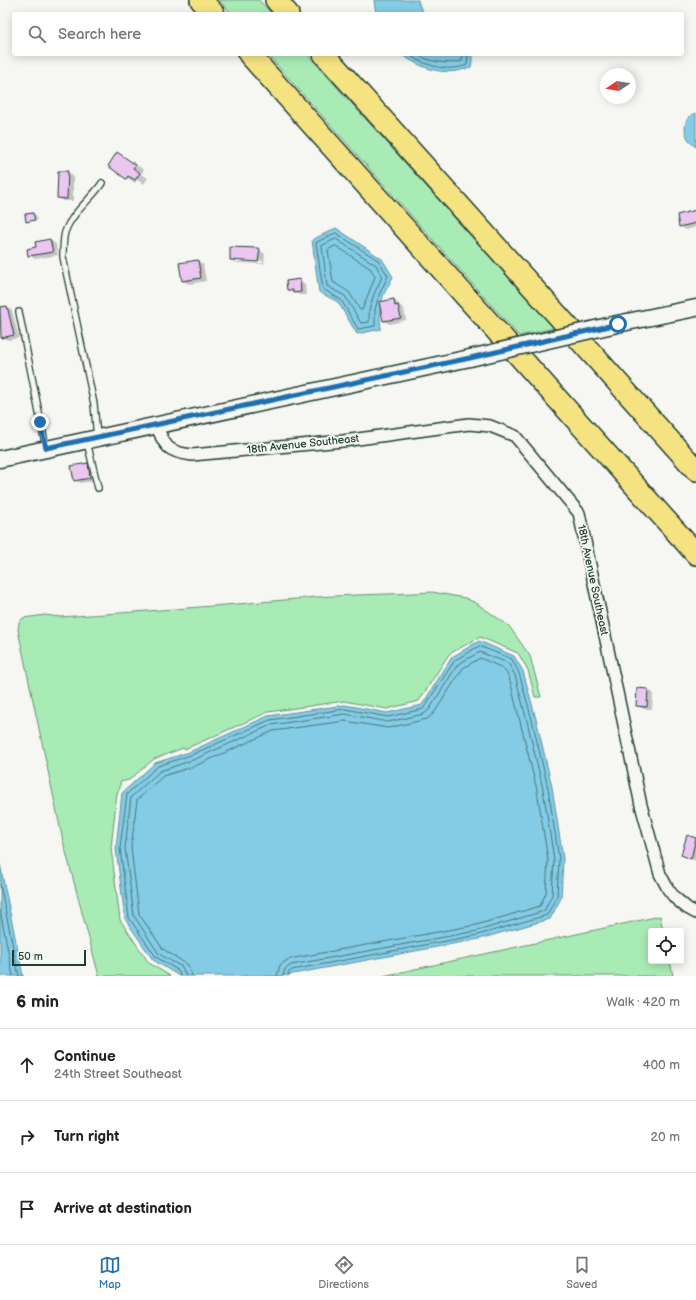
<!DOCTYPE html>
<html lang="en">
<head>
<meta charset="utf-8">
<style>
	:root { --surface:#fff; --page:#f6f6f6; --text:#202124; --muted:#757577; --line:#e0e0e0; --accent:#1f6fb2 }
	body { margin:0; font-family:"Balsamiq Sans",sans-serif; background:var(--page); color:var(--text) }
	.controls { position:absolute; right:12px; bottom:12px; display:grid; overflow:hidden; border-radius:4px; box-shadow:0 2px 10px #0003 }
	.controls button { width:36px; height:36px; display:grid; place-items:center; padding:0; border:0; border-bottom:1px solid var(--line); background:var(--surface); color:var(--text); font:20px sans-serif }
	.compass { position:absolute; left:600px; top:68px; width:36px; height:36px; border-radius:50%; background:var(--surface); box-shadow:0 2px 10px #0003; rotate:258deg }
	.scale { position:absolute; left:12px; bottom:10px; width:74px; box-sizing:border-box; padding-left:4px; border:2px solid #1f3d34; border-top:0; font-size:11px; line-height:14px; white-space:nowrap; color:#1f3d34; -webkit-text-stroke:3px #f6f6f2; paint-order:stroke }
	.stop { position:absolute; width:12px; height:12px; margin:-9px; border:3px solid #1f6fb2; border-radius:50%; background:#fff }
	.stop.end { background:#1f6fb2; border-color:#fff; box-shadow:0 1px 4px #0008 }
	.list { margin:0; padding:0; list-style:none }
	h2 { display:flex; justify-content:space-between; align-items:center; height:52px; margin:0; padding:0 16px; font-size:17px }
	h2 small { font-size:13px; font-weight:400; color:var(--muted) }
	.list li { display:grid; grid-template-columns:26px 1fr auto; gap:12px; align-items:center; box-sizing:border-box; height:72px; padding:0 16px; border-top:1px solid var(--line) }
	.list b { display:block; font-size:15px; white-space:nowrap }
	.list p { margin:0; font-size:13px; white-space:nowrap; color:var(--muted) }
	.list em { font-size:13px; font-style:normal; color:var(--muted) }
	.icon { flex:none; width:22px; height:22px; fill:none; stroke:currentColor; stroke-width:2; stroke-linecap:round; stroke-linejoin:round }
	.map { position:relative; flex:none; width:696px; height:976px; overflow:hidden }
	.search { position:absolute; background:var(--surface); box-shadow:0 2px 10px #0003; left:12px; right:12px; top:12px; height:44px; display:flex; align-items:center; gap:10px; box-sizing:border-box; padding:0 14px; border-radius:4px; color:var(--muted); font-size:15px }
	.sheet { height:268px; background:var(--surface) }
	nav { display:flex; justify-content:space-around; align-items:center; box-sizing:border-box; height:56px; border-top:1px solid var(--line); background:var(--surface); font-size:11px; color:var(--muted) }
	nav a { display:grid; justify-items:center; gap:2px }
	nav .on { color:var(--accent) }
	.map>svg:first-child { display:block }
	.green { fill:#a9ebb5; stroke:#649474 }
	.water { fill:#84cbe5; stroke:#5c929e }
	.shadow { fill:#0003; fill-rule:evenodd }
	.lines { fill:none; stroke-linecap:round; stroke-linejoin:round }
	.shore { stroke:#47767b; stroke-width:1 }
	.building { fill:#ebc6f1; stroke:#1f3d34 }
	.lane-casing { stroke:#1f3d34; stroke-width:8 }
	.street-casing { stroke:#1f3d34; stroke-width:14 }
	.secondary-casing { stroke:#1f3d34; stroke-width:19 }
	.highway-casing { stroke:#1f3d34; stroke-width:24 }
	.lane { stroke:#f6f6f2; stroke-width:5.5 }
	.street { stroke:#f6f6f2; stroke-width:11 }
	.secondary { stroke:#f6f6f2; stroke-width:16 }
	.highway { stroke:#f5e382; stroke-width:21 }
	.secondary-bridge-casing { stroke:#1f3d34; stroke-width:19; stroke-linecap:butt }
	.secondary-bridge { stroke:#f6f6f2; stroke-width:16 }
	.route { stroke:#1f6fb2; stroke-width:5 }
	.labels { text-anchor:middle; dominant-baseline:central; stroke-width:3.5; stroke-linejoin:round; paint-order:stroke }
	.street-label { font-size:11px; fill:#1f3d34; stroke:#f6f6f2 }
</style>
</head>
<body>
<div class="map">
<svg width="696" height="976" viewBox="0 0 696 976">
	<rect width="100%" height="100%" fill="#f6f6f2"/>
	<filter id="ink" filterUnits="userSpaceOnUse"><feTurbulence type="fractalNoise" baseFrequency=".025" numOctaves="2"/><feDisplacementMap in="SourceGraphic" scale="8" xChannelSelector="R" yChannelSelector="G"/><feConvolveMatrix kernelMatrix="1 2 1 2 8 2 1 2 1" color-interpolation-filters="sRGB"/></filter>
	<g filter="url(#ink)">
		<g class="green">
			<path d="M219 0H259L272 14H232Z"/>
			<path d="M267 54H307L554 328 519 336Z"/>
			<path d="M432 592 465 598 476 603 509 626 530 656 541 697H535L528 670 518 653 480 637 449 654 419 701 387 709 344 701 268 712 185 749 183 748 154 759 129 780 120 782V788L117 793 111 848 120 920 149 963 170 976H99L63 841 18 630 19 623 23 618 45 615 60 617C139 612 217 606 296 599 341 594 387 595 432 592Z"/>
			<path d="M660 916 663 931H651V961H670L673 976H383Z"/>
		</g>
		<g class="water">
			<path d="M374 0H418L420 7 425 14H376Z"/>
			<path d="M400 54H472V62L471 67C444 78 422 68 400 54Z"/>
			<path d="M696 113V147C684 140 679 118 696 113Z"/>
			<path d="M336 228 382 259 393 277C381 298 378 305 381 329L357 334 338 302 319 292 312 240Z"/>
			<path d="M479 641 514 656 523 671 536 719 552 787 563 859 561 898 550 919 479 939 282 976H179L153 960 125 919 116 848 122 793 155 763 189 752 268 716 345 705 387 713 422 705 452 657Z"/>
			<path d="M0 864 23 976H0Z"/>
		</g>
		<g class="shadow">
			<path d="M118 153 144 170 141 174 148 178 144 184 137 180 135 183 109 166Z"/>
			<path d="M68 172 73 176V201H63L58 197Z"/>
			<path d="M696 211V227L686 230 680 226Z"/>
			<path d="M33 214 36 215 37 221H27L26 215Z"/>
			<path d="M50 240 56 244 58 255 35 259 29 255 37 248Z"/>
			<path d="M258 249 265 254 264 264 236 263 231 260ZM235 260 263 261V263L235 262Z"/>
			<path d="M197 261 203 264 206 281 189 284 183 281Z"/>
			<path d="M299 280 305 284 306 295H300L288 290Z"/>
			<path d="M394 300 404 309 406 320 390 324 384 321 380 303Z"/>
			<path d="M7 307 12 310 19 338 8 340 2 337 0 329V308Z"/>
			<path d="M88 465 93 468 95 481 81 483 75 480Z"/>
			<path d="M648 690 653 693 652 709H643L637 705Z"/>
			<path d="M687 836 696 839V861L682 855Z"/>
		</g>
		<g class="lines">
			<g class="shore">
				<path d="M407 54C425 65 446 73 467 65L468 54"/>
				<path d="M416 54C430 62 446 65 462 61L463 54"/>
				<path d="M336 233 379 261 388 276 379 295 375 310V326L358 329 341 300 323 289 316 243Z"/>
				<path d="M336 239 376 265 382 277 374 294 369 310V322L361 323 345 296 327 286 322 246Z"/>
				<path d="M336 246 371 269 375 277 362 310H360L349 292 333 282 328 250Z"/>
				<path d="M0 884 19 976"/>
				<path d="M0 910 13 976"/>
				<path d="M180 976 179 971 156 957 129 918 120 848 127 794 158 766 191 755 270 720 345 709 388 717 423 709 455 660 479 646 512 659 519 673 532 720 548 788 559 859 557 896 547 915 478 935 292 970 289 972 288 976"/>
				<path d="M186 976 182 967 159 954 134 916 125 848 131 797 160 771 193 760 271 725 345 714 388 722 424 714 429 710 458 664 480 652 508 663 515 675 527 721 543 789 554 860 552 895 544 911 477 931 291 965 285 969 283 976"/>
				<path d="M192 976 188 965 163 949 139 914 131 848 137 800 163 776 195 766 273 731 345 721 388 728 427 719 434 713 463 668 480 658 503 668 509 677 537 790 548 860 546 893 540 906 476 925 289 959 280 965 277 976"/>
			</g>
		</g>
		<g class="building">
			<path d="M117 152 136 165 133 168 140 173 135 180 128 176 126 179 108 166Z"/>
			<path d="M58 171H68L67 199 57 198Z"/>
			<path d="M696 210V223L679 227 677 215Z"/>
			<path d="M33 213 35 220 26 222 25 214Z"/>
			<path d="M50 239 53 252 28 256 27 249 36 247 35 242Z"/>
			<path d="M230 247 258 248 260 249 258 262 230 260Z"/>
			<path d="M198 260 201 278 182 281 179 263Z"/>
			<path d="M300 279 301 292 293 293V290H287L286 281Z"/>
			<path d="M394 299 395 306 398 305 401 318 383 321 379 302Z"/>
			<path d="M7 306 14 335 1 338 0 307Z"/>
			<path d="M88 463 90 478 74 481 71 466Z"/>
			<path d="M637 688 648 689 647 707 636 706Z"/>
			<path d="M687 835 696 838 691 859 681 855Z"/>
		</g>
		<g class="lines">
			<g class="lane-casing">
				<g id="lane">
					<path d="M19 312 46 448"/>
					<path d="M97 437 94 404 63 257C63 249 63 239 65 232 72 212 91 200 102 183"/>
					<path d="M87 442 98 488"/>
				</g>
			</g>
			<g class="street-casing">
				<path id="street" d="M156 424C165 447 167 452 192 455L343 441 469 424 490 426 515 436 579 513 641 805 660 874 668 889 675 898 687 908 696 913"/>
			</g>
			<g class="secondary-casing">
				<g id="secondary">
					<path d="M617 324 696 308"/>
					<path d="M0 459 470 358"/>
				</g>
			</g>
			<g class="highway-casing">
				<g id="highway">
					<path d="M201 0 214 14"/>
					<path d="M276 0 288 14"/>
					<path d="M249 54 696 554"/>
					<path d="M324 54 696 470"/>
				</g>
			</g>
			<use href="#lane" class="lane"/>
			<use href="#street" class="street"/>
			<use href="#secondary" class="secondary"/>
			<use href="#highway" class="highway"/>
			<g class="secondary-bridge-casing">
				<path id="secondary-bridge" d="M470 358 617 324"/>
			</g>
			<use href="#secondary-bridge" class="secondary-bridge"/>
		</g>
	</g>
	<g class="lines" filter="url(#ink)">
		<path class="route" d="M40 422 46 448 470 358 618 324"/>
	</g>
	<g class="labels">
		<g class="street-label">
			<text transform="translate(303 444) rotate(-6)">18th Avenue Southeast</text>
			<text transform="translate(593 580) rotate(78)">18th Avenue Southeast</text>
		</g>
	</g>
</svg>
<div class="controls">
<button><svg class="icon" aria-label="locate" viewBox="0 0 24 24"><circle cx="12" cy="12" r="6"/><path d="M12 2v4M12 18v4M2 12h4M18 12h4"/></svg></button>
</div>
<svg class="compass" viewBox="-18 -18 36 36"><path d="M0-13l5 13h-10z" fill="#e53935"/><path d="M0 13l5-13h-10z" fill="#757577"/></svg>
<div class="scale">50 m</div>
<div class="stop" style="left:618px;top:324px"></div>
<div class="stop end" style="left:40px;top:422px"></div>
<div class="search"><svg class="icon" aria-label="search" viewBox="0 0 24 24"><circle cx="10" cy="10" r="6"/><path d="M15 15l6 6"/></svg>Search here</div>
</div>
<section class="sheet">
<h2>6 min<small>Walk · 420 m</small></h2>
<ul class="list">
<li><svg class="icon" aria-label="ahead" viewBox="0 0 24 24"><path d="M12 20V5M6 11l6-6 6 6"/></svg><div><b>Continue</b><p>24th Street Southeast</p></div><em>400 m</em></li>
<li><svg class="icon" aria-label="right" viewBox="0 0 24 24"><path d="M7 20v-9h11M14 6l5 5-5 5"/></svg><div><b>Turn right</b></div><em>20 m</em></li>
<li><svg class="icon" aria-label="arrive" viewBox="0 0 24 24"><path d="M6 21V4h12l-3 4 3 4H6"/></svg><div><b>Arrive at destination</b></div></li>
</ul>
</section>
<nav>
<a class="on"><svg class="icon" aria-label="map" viewBox="0 0 24 24"><path d="M3 6l6-2 6 2 6-2v14l-6 2-6-2-6 2zM9 4v14M15 6v14"/></svg>Map</a>
<a><svg class="icon" aria-label="directions" viewBox="0 0 24 24"><path d="M12 3l9 9-9 9-9-9zM9 14v-3h6M13 9l2 2-2 2"/></svg>Directions</a>
<a><svg class="icon" aria-label="saved" viewBox="0 0 24 24"><path d="M7 4h10v16l-5-4-5 4z"/></svg>Saved</a>
</nav>
</body>
</html>
